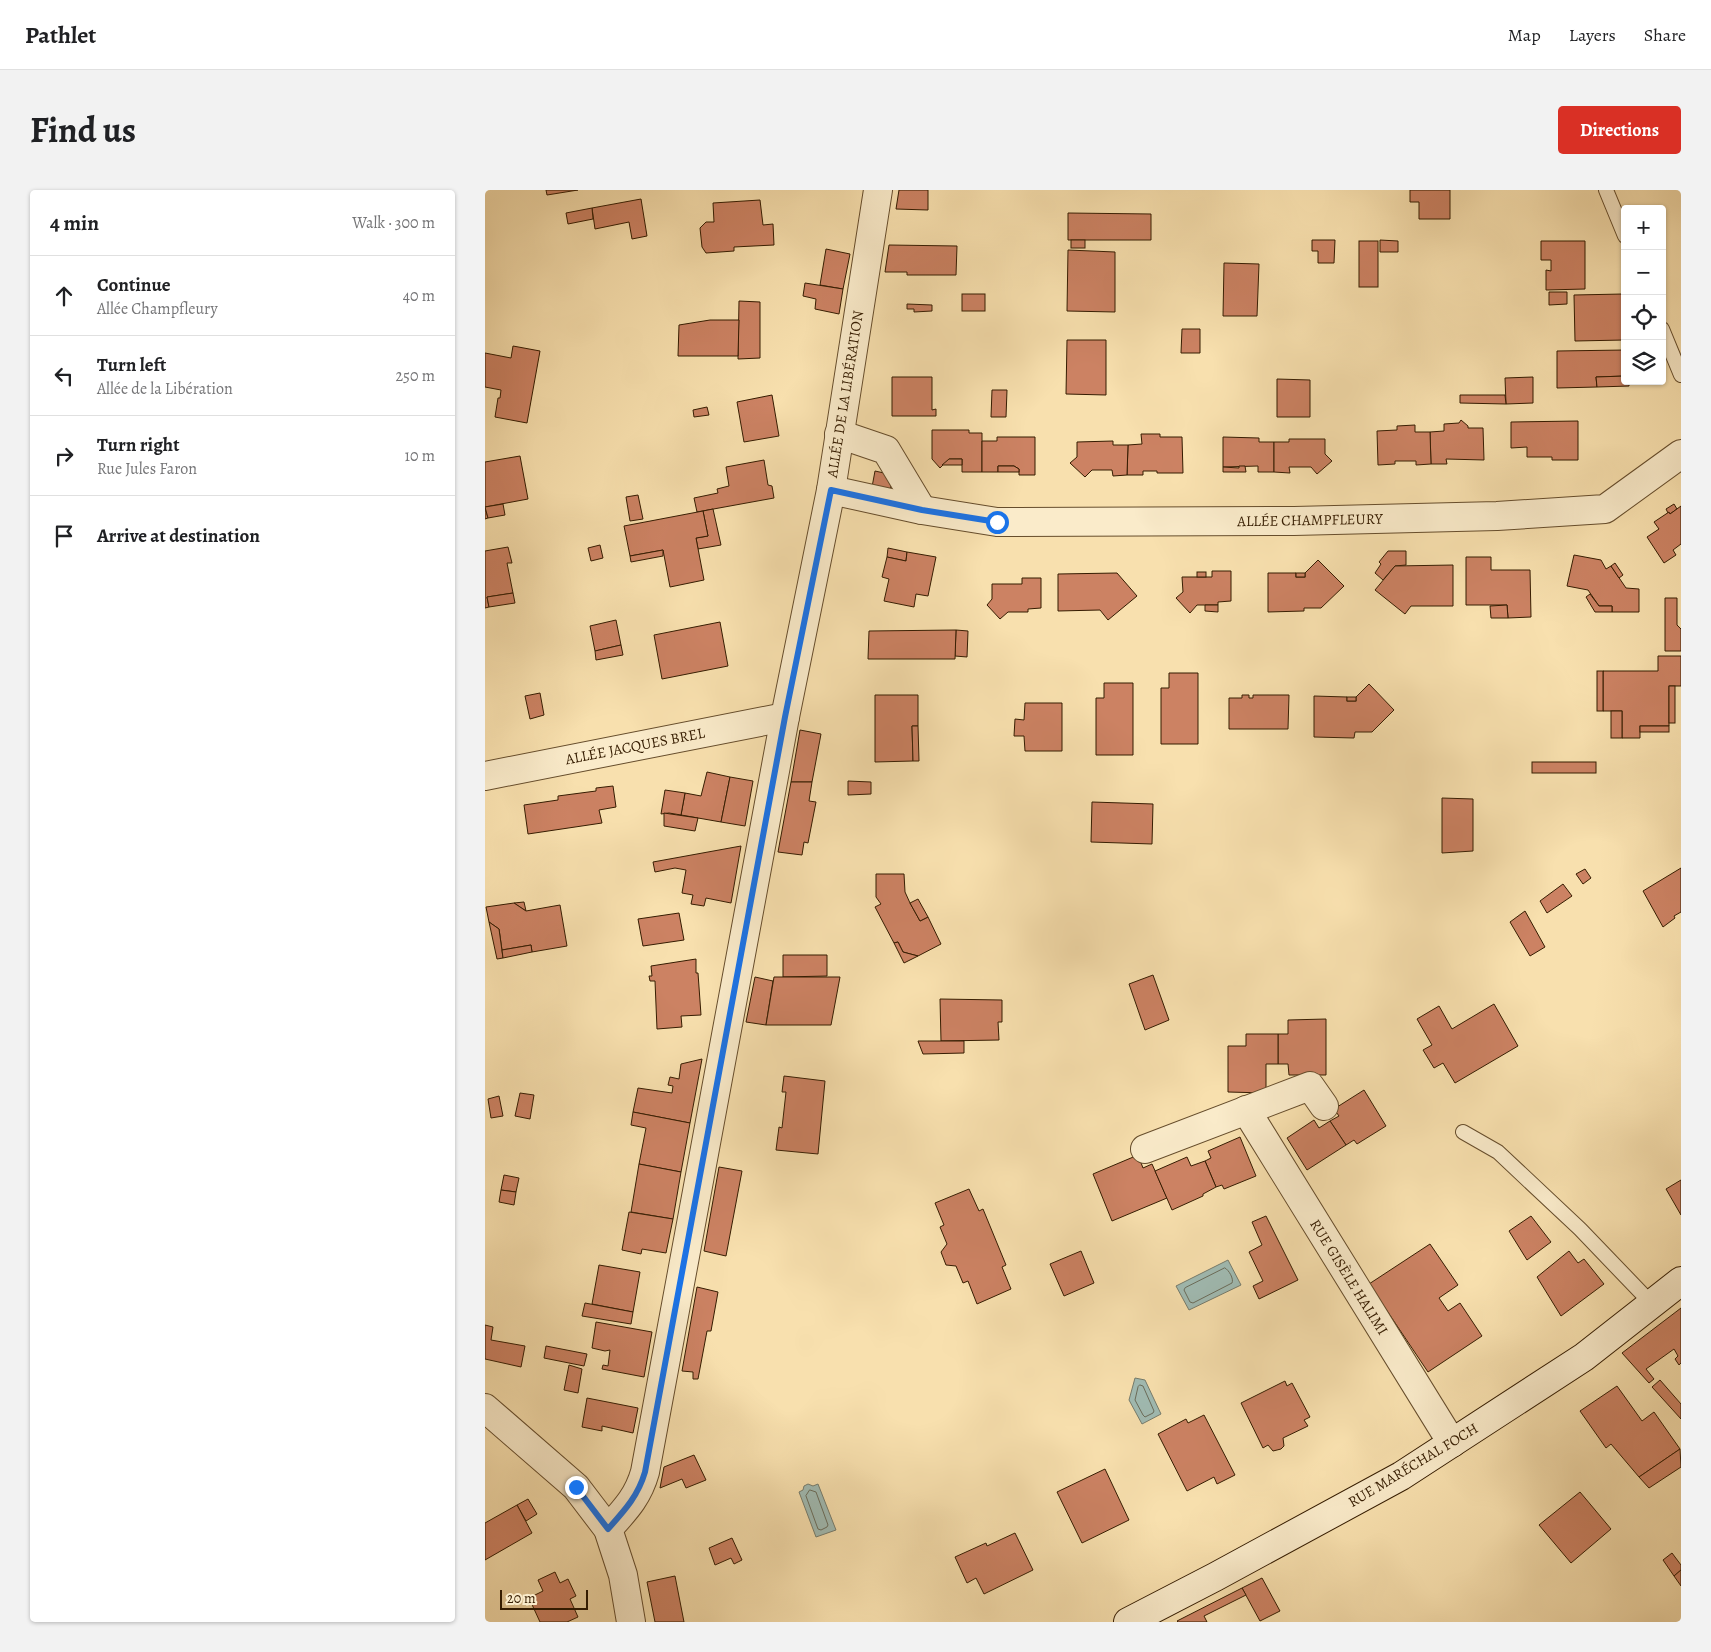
<!DOCTYPE html>
<html lang="en">
<head>
<meta charset="utf-8">
<style>
	:root { --surface:#fff; --page:#f2f2f2; --text:#202124; --muted:#757577; --line:#e0e0e0; --accent:#d93025 }
	body { margin:0; font-family:Alegreya,serif; background:var(--page); color:var(--text) }
	.controls { position:absolute; right:15px; top:15px; display:grid; overflow:hidden; border-radius:5px; box-shadow:0 1px 4px #0004 }
	.controls button { width:45px; height:45px; display:grid; place-items:center; padding:0; border:0; border-bottom:1px solid var(--line); background:var(--surface); color:var(--text); font:25px sans-serif }
	.scale { position:absolute; left:15px; bottom:12px; width:88px; box-sizing:border-box; padding-left:5px; border:2px solid #351c01; border-top:0; font-size:14px; line-height:18px; white-space:nowrap; color:#351c01; -webkit-text-stroke:4px #faebca; paint-order:stroke }
	.stop { position:absolute; width:15px; height:15px; margin:-11px; border:4px solid #1a73e8; border-radius:50%; background:#fff }
	.stop.end { background:#1a73e8; border-color:#fff; box-shadow:0 1px 5px #0008 }
	.list { margin:0; padding:0; list-style:none }
	h2 { display:flex; justify-content:space-between; align-items:center; height:65px; margin:0; padding:0 20px; font-size:21px }
	h2 small { font-size:16px; font-weight:400; color:var(--muted) }
	.list li { display:grid; grid-template-columns:32px 1fr auto; gap:15px; align-items:center; box-sizing:border-box; height:80px; padding:0 20px; border-top:1px solid var(--line) }
	.list b { display:block; font-size:19px; white-space:nowrap }
	.list p { margin:0; font-size:16px; white-space:nowrap; color:var(--muted) }
	.list em { font-size:16px; font-style:normal; color:var(--muted) }
	.icon { flex:none; width:28px; height:28px; fill:none; stroke:currentColor; stroke-width:2; stroke-linecap:round; stroke-linejoin:round }
	.map { position:relative; flex:none; width:1196px; height:1432px; overflow:hidden; border-radius:5px }
	header { display:flex; align-items:center; gap:30px; box-sizing:border-box; height:70px; padding:0 25px; background:var(--surface); border-bottom:1px solid var(--line) }
	header strong { font-size:24px }
	nav { display:flex; gap:28px; margin-inline-start:auto; font-size:18px }
	.intro { display:flex; align-items:center; justify-content:space-between; box-sizing:border-box; height:120px; padding:0 30px }
	h1 { margin:0; font-size:35px }
	.button { padding:12px 22px; border-radius:5px; background:var(--accent); color:#fff; font-size:18px; font-weight:700 }
	main { display:flex; gap:30px; padding:0 30px }
	aside { flex:1; background:var(--surface); border-radius:5px; box-shadow:0 1px 4px #0004 }
	.map>svg:first-child { display:block }
	.water { fill:#a0bbb3; stroke:#757b6c }
	.lines { fill:none; stroke-linecap:round; stroke-linejoin:round }
	.shore { stroke:#6a6c5a; stroke-width:1 }
	.building { fill:#cc8263; stroke:#351c01 }
	.service-casing { stroke:#664d2c; stroke-width:16 }
	.minor-casing { stroke:#664d2c; stroke-width:30 }
	.secondary-casing { stroke:#351c01; stroke-width:30 }
	.service { stroke:#faebca; stroke-width:14 }
	.minor { stroke:#faebca; stroke-width:28 }
	.secondary { stroke:#faebca; stroke-width:28 }
	.route { stroke:#1a73e8; stroke-width:6 }
	.labels { text-anchor:middle; dominant-baseline:central; stroke-width:4; stroke-linejoin:round; paint-order:stroke }
	.street-label { font-size:15px; fill:#351c01; stroke:#faebca }
</style>
</head>
<body>
<header>
<strong>Pathlet</strong>
<nav><a>Map</a><a>Layers</a><a>Share</a></nav>
</header>
<div class="intro"><h1>Find us</h1><a class="button">Directions</a></div>
<main>
<aside>
<h2>4 min<small>Walk · 300 m</small></h2>
<ul class="list">
<li><svg class="icon" aria-label="ahead" viewBox="0 0 24 24"><path d="M12 20V5M6 11l6-6 6 6"/></svg><div><b>Continue</b><p>Allée Champfleury</p></div><em>40 m</em></li>
<li><svg class="icon" aria-label="left" viewBox="0 0 24 24"><path d="M17 20v-9H6M10 6l-5 5 5 5"/></svg><div><b>Turn left</b><p>Allée de la Libération</p></div><em>250 m</em></li>
<li><svg class="icon" aria-label="right" viewBox="0 0 24 24"><path d="M7 20v-9h11M14 6l5 5-5 5"/></svg><div><b>Turn right</b><p>Rue Jules Faron</p></div><em>10 m</em></li>
<li><svg class="icon" aria-label="arrive" viewBox="0 0 24 24"><path d="M6 21V4h12l-3 4 3 4H6"/></svg><div><b>Arrive at destination</b></div></li>
</ul>
</aside>
<div class="map">
<svg width="1196" height="1432" viewBox="0 0 1196 1432">
	<rect width="100%" height="100%" fill="#f8e0ae"/>
	<filter id="stains"><feTurbulence type="fractalNoise" baseFrequency=".004" numOctaves="4"/><feColorMatrix values="0 0 0 0 .2 0 0 0 0 .09 0 0 0 0 .02 0 0 0 .5 -.17"/></filter>
	<radialGradient id="worn" r=".72"><stop offset=".6" stop-color="#630" stop-opacity="0"/><stop offset="1" stop-color="#630" stop-opacity=".3"/></radialGradient>
	<g class="water">
		<path d="M743 1070 756 1095 704 1120 691 1096Z"/>
		<path d="M650 1188 660 1190 676 1224 657 1234 644 1210Z"/>
		<path d="M323 1294 328 1296 333 1294 351 1340 331 1347 314 1302 318 1300 319 1296Z"/>
	</g>
	<g class="lines">
		<g class="shore">
			<path d="M740 1078C744 1080 749 1089 747 1093L708 1113 705 1112 699 1100 700 1098Z"/>
			<path d="M655 1195 658 1196 669 1221 668 1223 660 1227 658 1225 650 1210 653 1197Z"/>
			<path d="M325 1300 331 1302 343 1335 342 1337 336 1340 333 1339 321 1306Z"/>
		</g>
	</g>
	<g class="building">
		<path d="M61 0H93L62 5Z"/>
		<path d="M414 0H443V20L411 19Z"/>
		<path d="M925 0H965V29H934V12H925Z"/>
		<path d="M156 9 162 46 147 49 144 32 110 39 107 18Z"/>
		<path d="M275 10 278 35 288 34 289 55 249 57V61L221 63 217 57 215 38 221 32H229L228 13Z"/>
		<path d="M107 18 108 29 83 34 81 23Z"/>
		<path d="M583 23 666 24V50H583Z"/>
		<rect x="586" y="50" width="14" height="8"/>
		<path d="M827 50H850L849 73H833V61H827Z"/>
		<path d="M895 50 913 51V62H895Z"/>
		<rect x="874" y="51" width="19" height="46"/>
		<path d="M1056 51H1100V99L1061 100V80L1066 81V70H1056Z"/>
		<path d="M404 55 472 56 471 85H422V82H400Z"/>
		<path d="M341 59 365 64 358 99 335 95Z"/>
		<path d="M583 60 630 62V122L582 121Z"/>
		<path d="M739 73 774 74 772 126H738Z"/>
		<path d="M320 93 358 99 354 124 330 119 331 109 318 106Z"/>
		<path d="M1064 102H1082V114L1064 115Z"/>
		<rect x="477" y="104" width="23" height="17"/>
		<path d="M1138 104 1139 150 1090 151 1089 105Z"/>
		<path d="M254 111 275 112V168L253 169Z"/>
		<path d="M422 114 447 115V121L429 122V119H422Z"/>
		<path d="M225 130H254L253 166H193L194 135Z"/>
		<path d="M697 139H715V163H696Z"/>
		<path d="M582 150H621V205L581 204Z"/>
		<path d="M28 156 55 161 42 233 10 227 13 208H15L16 200 0 197V163L26 168Z"/>
		<path d="M1140 160V186L1111 187 1112 197 1072 198V161Z"/>
		<path d="M1140 186V191H1144V196L1112 197 1111 187Z"/>
		<path d="M407 187H447V220L451 219V226H407Z"/>
		<path d="M1048 187V213L1021 214 1020 188Z"/>
		<path d="M792 189 825 190V227H792Z"/>
		<path d="M507 200H522L521 227H506Z"/>
		<path d="M287 205 294 246 259 252 252 212Z"/>
		<path d="M975 205H1020L1021 214 975 213Z"/>
		<path d="M222 217 224 225 209 227 208 220Z"/>
		<path d="M976 230 983 236V238H998L999 270 961 269 962 274H946L945 242 959 241V234L974 233Z"/>
		<path d="M1093 231V270H1067V267H1042V257L1026 258V232Z"/>
		<path d="M930 235V242H945L946 274 931 275V271H910V274L893 275 892 241 912 240V236Z"/>
		<path d="M447 240H484V243H497V282H477V269H464L455 278 447 269Z"/>
		<path d="M656 244H675V247H697L698 283H672V281H658V285H642L643 255 657 254Z"/>
		<path d="M512 247H550V285H534V279L529 276H513V282H497V251H512Z"/>
		<path d="M738 247 774 248V252H789V282H773V276L738 277Z"/>
		<path d="M804 249H840V264L847 271 832 284 826 277H804L805 283 789 282V252H804Z"/>
		<path d="M628 251V255H643L642 285 628 286 627 280H607L600 287 585 273 592 267V252Z"/>
		<path d="M35 266 43 309 0 317 3 328 0 329V272Z"/>
		<path d="M464 269H477V275H457Z"/>
		<path d="M279 270 283 295 287 296 289 308 212 322 209 308 233 303 232 299 244 296 241 277Z"/>
		<path d="M513 276H529L534 279V282H513Z"/>
		<path d="M754 276H760L761 282H738V277L754 278Z"/>
		<path d="M390 281 408 285 405 301 387 297Z"/>
		<path d="M153 305 158 329 145 331 141 307Z"/>
		<path d="M18 314 20 325 3 328 0 317Z"/>
		<path d="M1189 314 1192 319 1185 324 1183 323 1181 319Z"/>
		<path d="M1196 316V354L1188 360 1191 365 1179 373 1162 347 1174 339 1169 332 1184 322 1185 324Z"/>
		<path d="M228 319 236 355 213 359 211 348 223 346 218 321Z"/>
		<path d="M218 321 223 346 211 348 219 390 185 397 178 360 145 366 139 336Z"/>
		<path d="M115 355 118 368 106 371 103 358Z"/>
		<path d="M23 357 27 373H22L28 403 2 407 4 417 0 418V361Z"/>
		<path d="M403 358 422 362 421 371 402 367Z"/>
		<path d="M178 360V366L146 372 145 366Z"/>
		<path d="M903 361H921V375L910 376 898 390 890 383 896 374 894 372Z"/>
		<path d="M422 362 451 367 443 406 431 404 429 417 399 411 404 389 397 387 402 367 421 371Z"/>
		<path d="M1089 365 1116 370 1121 379 1126 376 1141 398 1154 399V422H1127V416H1114L1103 400 1082 396Z"/>
		<path d="M981 367H1006V380H1045L1046 427 1023 428 1022 415H981Z"/>
		<path d="M833 370 859 396 836 418H819V421L783 422V383H811V387H820V383Z"/>
		<path d="M1130 373 1138 385 1134 388 1126 376Z"/>
		<path d="M968 375V416H926L920 424 890 400 910 376Z"/>
		<path d="M727 381H746V411L733 412V415H712L705 423 691 408 698 402 697 387H727Z"/>
		<rect x="712" y="382" width="9" height="5"/>
		<path d="M632 383 652 406 623 430 615 420 573 421V384Z"/>
		<rect x="811" y="383" width="9" height="4"/>
		<path d="M537 388H556V418L543 419V422H523L515 429 502 415 507 409V394H537Z"/>
		<path d="M28 403 30 413 4 417 2 407Z"/>
		<path d="M1105 404 1114 416H1127V422H1110L1101 407Z"/>
		<path d="M1180 408H1192V435L1196 439V461H1180Z"/>
		<path d="M720 415H733V422L720 421Z"/>
		<path d="M1022 415 1023 428H1006L1005 416Z"/>
		<path d="M131 430 136 455 110 461 105 436Z"/>
		<path d="M235 432 243 476 177 489 169 445Z"/>
		<path d="M471 440 483 441 482 467 470 466Z"/>
		<path d="M471 440 470 469H383L384 441Z"/>
		<path d="M136 455 138 465 111 470 110 461Z"/>
		<path d="M1173 466H1196V496H1184V536H1155V548H1137V521H1118V481H1173Z"/>
		<rect x="1112" y="481" width="6" height="40"/>
		<path d="M684 483H713V554H676V498H684Z"/>
		<path d="M619 493H648V565H611V508H619Z"/>
		<path d="M884 494 909 520 887 542H870L869 548 829 547V506L862 507V511H871V507Z"/>
		<rect x="1184" y="496" width="6" height="37"/>
		<path d="M55 503 59 525 45 529 40 506Z"/>
		<path d="M390 505H433V536H427L428 571 390 572Z"/>
		<path d="M757 505H764V508H768V505H804L803 539H744V508H757Z"/>
		<rect x="862" y="507" width="9" height="4"/>
		<path d="M540 513H577V561H540L539 546H529L530 529 539 530Z"/>
		<rect x="1126" y="521" width="11" height="27"/>
		<path d="M427 536H433L434 571H428Z"/>
		<rect x="1155" y="536" width="29" height="6"/>
		<path d="M315 540 336 544 327 592H306Z"/>
		<rect x="1047" y="572" width="64" height="11"/>
		<path d="M222 582 245 587 236 632 196 625 200 603 216 606Z"/>
		<path d="M245 587 268 591 260 636 236 632Z"/>
		<path d="M363 591 386 592V604L363 605Z"/>
		<path d="M306 592H327L324 611 331 612 323 653 319 652 317 665 293 662Z"/>
		<path d="M128 596 131 617 114 620 117 633 43 644 39 615 73 610V606L111 601V598Z"/>
		<path d="M180 600 200 603 196 625 184 623 176 624Z"/>
		<path d="M957 608 988 609V661L957 663Z"/>
		<path d="M607 612 668 614 667 654 606 652Z"/>
		<path d="M179 623 213 628 210 641 179 636Z"/>
		<path d="M256 656 246 713 221 708 219 716 206 714 208 705 197 703 201 680 190 678 170 682 168 672Z"/>
		<path d="M1196 678V722L1189 726 1190 728 1178 737 1158 701Z"/>
		<path d="M1100 679 1106 688 1098 694 1091 684Z"/>
		<path d="M391 684H419L420 702 425 713 435 731 443 727 456 754 433 766 418 762 413 752 409 753 390 717 396 714 391 707Z"/>
		<path d="M1078 694 1087 706 1062 723 1055 711Z"/>
		<path d="M433 709 443 727 435 731 425 713Z"/>
		<path d="M39 712 41 721 29 713Z"/>
		<path d="M29 713 41 721 75 715 82 756 47 762 46 755 17 760 14 739 4 732 1 717Z"/>
		<path d="M1040 721 1060 757 1045 766 1025 732Z"/>
		<path d="M194 723 199 750 158 756 153 729Z"/>
		<path d="M4 732 14 739 18 768 12 769Z"/>
		<path d="M413 752 418 762 433 766 419 773 409 753Z"/>
		<path d="M46 755 47 762 18 768 17 760Z"/>
		<path d="M298 765H342V786L298 787Z"/>
		<path d="M211 769V783H213L216 825 196 826 197 837 172 839 170 791H165L164 786H167L166 776Z"/>
		<path d="M668 785 684 830 660 840 644 794Z"/>
		<path d="M270 787 288 791 281 835 261 832Z"/>
		<path d="M289 787H355L346 835H281Z"/>
		<path d="M455 809 517 810V832H513L514 850 456 851Z"/>
		<path d="M1009 814 1033 856 970 893 958 873 949 878 938 860 947 855 932 829 954 816 967 839Z"/>
		<path d="M841 829V885H804L803 874H793V844H803V830Z"/>
		<path d="M761 844H793V874H781V903L743 902V856H761Z"/>
		<path d="M433 851H479V863L438 864Z"/>
		<path d="M217 869 205 933 148 922 153 898 187 903 188 896 183 895 185 887 194 889 196 874Z"/>
		<path d="M299 886 340 891 333 964 291 960 294 937 297 938 301 902H297Z"/>
		<path d="M879 900 901 936 872 954 869 950 861 955 845 931 854 926 849 919Z"/>
		<path d="M35 903 49 905 45 929 30 926Z"/>
		<path d="M14 906 18 926 6 928 3 909Z"/>
		<path d="M148 922 205 933 196 982 154 974 161 938 146 935Z"/>
		<path d="M829 930 834 938 845 931 861 955 822 980 802 948Z"/>
		<path d="M755 947 771 986 739 999 737 995 731 997 720 971 726 968 723 961Z"/>
		<path d="M653 965 658 978 667 974 682 1008 627 1031 608 984Z"/>
		<path d="M702 967 706 976 720 971 731 997 718 1004V1006L687 1020 670 981Z"/>
		<path d="M154 974 196 982 188 1029 146 1022Z"/>
		<path d="M234 977 257 981 241 1066 219 1061Z"/>
		<path d="M19 985 34 988 31 1002 16 1000Z"/>
		<path d="M1196 990V1025L1181 999Z"/>
		<path d="M484 999 494 1021 498 1019 521 1075 517 1077 526 1099 492 1114 483 1091 478 1093 471 1076 461 1075 456 1062 462 1054 455 1037 459 1035 450 1013Z"/>
		<path d="M16 1000 31 1002 29 1015 14 1012Z"/>
		<path d="M144 1022 188 1029 181 1063 157 1059 156 1064 137 1060Z"/>
		<path d="M781 1026 813 1090 774 1109 768 1096 778 1091 764 1062 777 1055 767 1032Z"/>
		<path d="M1046 1026 1066 1052 1042 1070 1024 1041Z"/>
		<path d="M945 1054 973 1095 954 1108 963 1121 975 1113 997 1146 943 1182 884 1094Z"/>
		<path d="M596 1061 609 1093 579 1106 565 1074Z"/>
		<path d="M1084 1061 1093 1073 1099 1069 1119 1094 1076 1126 1052 1087Z"/>
		<path d="M114 1075 155 1082 148 1122 107 1114Z"/>
		<path d="M212 1097 233 1102 226 1141H222L213 1189H208V1182L197 1181Z"/>
		<path d="M100 1113 148 1122 146 1134 97 1126Z"/>
		<path d="M1196 1118V1173L1194 1175 1190 1169 1193 1166 1189 1159 1161 1179 1169 1189 1164 1193 1137 1163Z"/>
		<path d="M111 1132 167 1142 159 1187 117 1179 118 1175 123 1176 125 1160 120 1161 107 1158Z"/>
		<path d="M0 1135 8 1137 6 1150 40 1156 36 1177 0 1169Z"/>
		<path d="M61 1156 102 1164 99 1176 59 1168Z"/>
		<path d="M84 1175 97 1179 93 1203 79 1200Z"/>
		<path d="M1175 1190 1196 1214V1229L1167 1197Z"/>
		<path d="M800 1191 802 1196 807 1193 825 1227 819 1230 823 1236 798 1248 799 1256 796 1259 788 1261 783 1255 778 1258 756 1213Z"/>
		<path d="M1132 1196 1157 1231 1169 1222 1195 1259 1154 1287 1126 1254 1121 1258 1095 1221Z"/>
		<path d="M102 1208 153 1218 148 1243 117 1236V1241L97 1237Z"/>
		<path d="M719 1225 750 1285 732 1294 729 1287 702 1301 673 1244 701 1229 703 1233Z"/>
		<path d="M1195 1259 1196 1277 1164 1298 1154 1287Z"/>
		<path d="M209 1265 221 1290 201 1298 197 1289 175 1298 179 1277Z"/>
		<path d="M620 1279 644 1330 597 1353 572 1302Z"/>
		<path d="M1095 1302 1126 1339 1086 1373 1054 1335Z"/>
		<path d="M43 1309 52 1324 41 1331 32 1315Z"/>
		<path d="M32 1315 47 1343 0 1370V1333Z"/>
		<path d="M530 1343 548 1380 499 1404 491 1388 482 1393 470 1367 501 1353 502 1356Z"/>
		<path d="M247 1348 257 1370 249 1374 246 1368 230 1375 224 1358Z"/>
		<path d="M1187 1363 1196 1375V1380L1189 1386 1178 1370Z"/>
		<path d="M1196 1380V1396L1189 1386Z"/>
		<path d="M70 1382 75 1393 83 1389 91 1406 85 1409 93 1427 82 1432H55L44 1408 58 1401 53 1390Z"/>
		<path d="M190 1386 199 1432H170L162 1392Z"/>
		<path d="M777 1388 795 1421 775 1431 757 1398Z"/>
		<path d="M757 1398 761 1405 719 1426 722 1432H693L692 1431Z"/>
	</g>
	<g class="lines">
		<g class="service-casing">
			<g id="service">
				<path d="M1121 0 1140 46"/>
				<path d="M1177 139 1196 185"/>
				<path d="M978 942 1013 962 1095 1039 1167 1114"/>
			</g>
		</g>
		<g class="minor-casing">
			<g id="minor">
				<path d="M354 244 401 260 437 320"/>
				<path d="M346 300 437 320 512 332 809 331 1012 326 1120 319 1196 264"/>
				<path d="M0 586 300 527"/>
				<path d="M761 920 967 1253"/>
				<path d="M660 959 825 896 839 916"/>
				<path d="M0 1218 91 1297 123 1339 138 1385 146 1432"/>
				<path d="M123 1339C140 1320 153 1307 160 1282L300 527 346 300 393 0"/>
			</g>
		</g>
		<g class="secondary-casing">
			<path id="secondary" d="M643 1432 730 1387 916 1286 1099 1167 1196 1091"/>
		</g>
		<use href="#service" class="service"/>
		<use href="#minor" class="minor"/>
		<use href="#secondary" class="secondary"/>
	</g>
	<g class="lines">
		<path class="route" d="M91 1297 123 1339C140 1320 153 1306 160 1282L300 527 346 300 437 320 512 332"/>
	</g>
	<g class="labels">
		<g class="street-label">
			<text transform="translate(360 204) rotate(-81)">ALLÉE DE LA LIBÉRATION</text>
			<text transform="translate(825 330) rotate(-1)">ALLÉE CHAMPFLEURY</text>
			<text transform="translate(150 556) rotate(-11)">ALLÉE JACQUES BREL</text>
			<text transform="translate(864 1087) rotate(58)">RUE GISÈLE HALIMI</text>
			<text transform="translate(928 1275) rotate(-31)">RUE MARÉCHAL FOCH</text>
		</g>
	</g>
	<rect width="100%" height="100%" filter="url(#stains)"/>
	<rect width="100%" height="100%" fill="url(#worn)"/>
</svg>
<div class="controls">
<button>+</button>
<button>−</button>
<button><svg class="icon" aria-label="locate" viewBox="0 0 24 24"><circle cx="12" cy="12" r="6"/><path d="M12 2v4M12 18v4M2 12h4M18 12h4"/></svg></button>
<button><svg class="icon" aria-label="layers" viewBox="0 0 24 24"><path d="M12 4l9 5-9 5-9-5zM3 14l9 5 9-5"/></svg></button>
</div>
<div class="scale">20 m</div>
<div class="stop" style="left:512px;top:332px"></div>
<div class="stop end" style="left:91px;top:1297px"></div>
</div>
</main>
</body>
</html>
